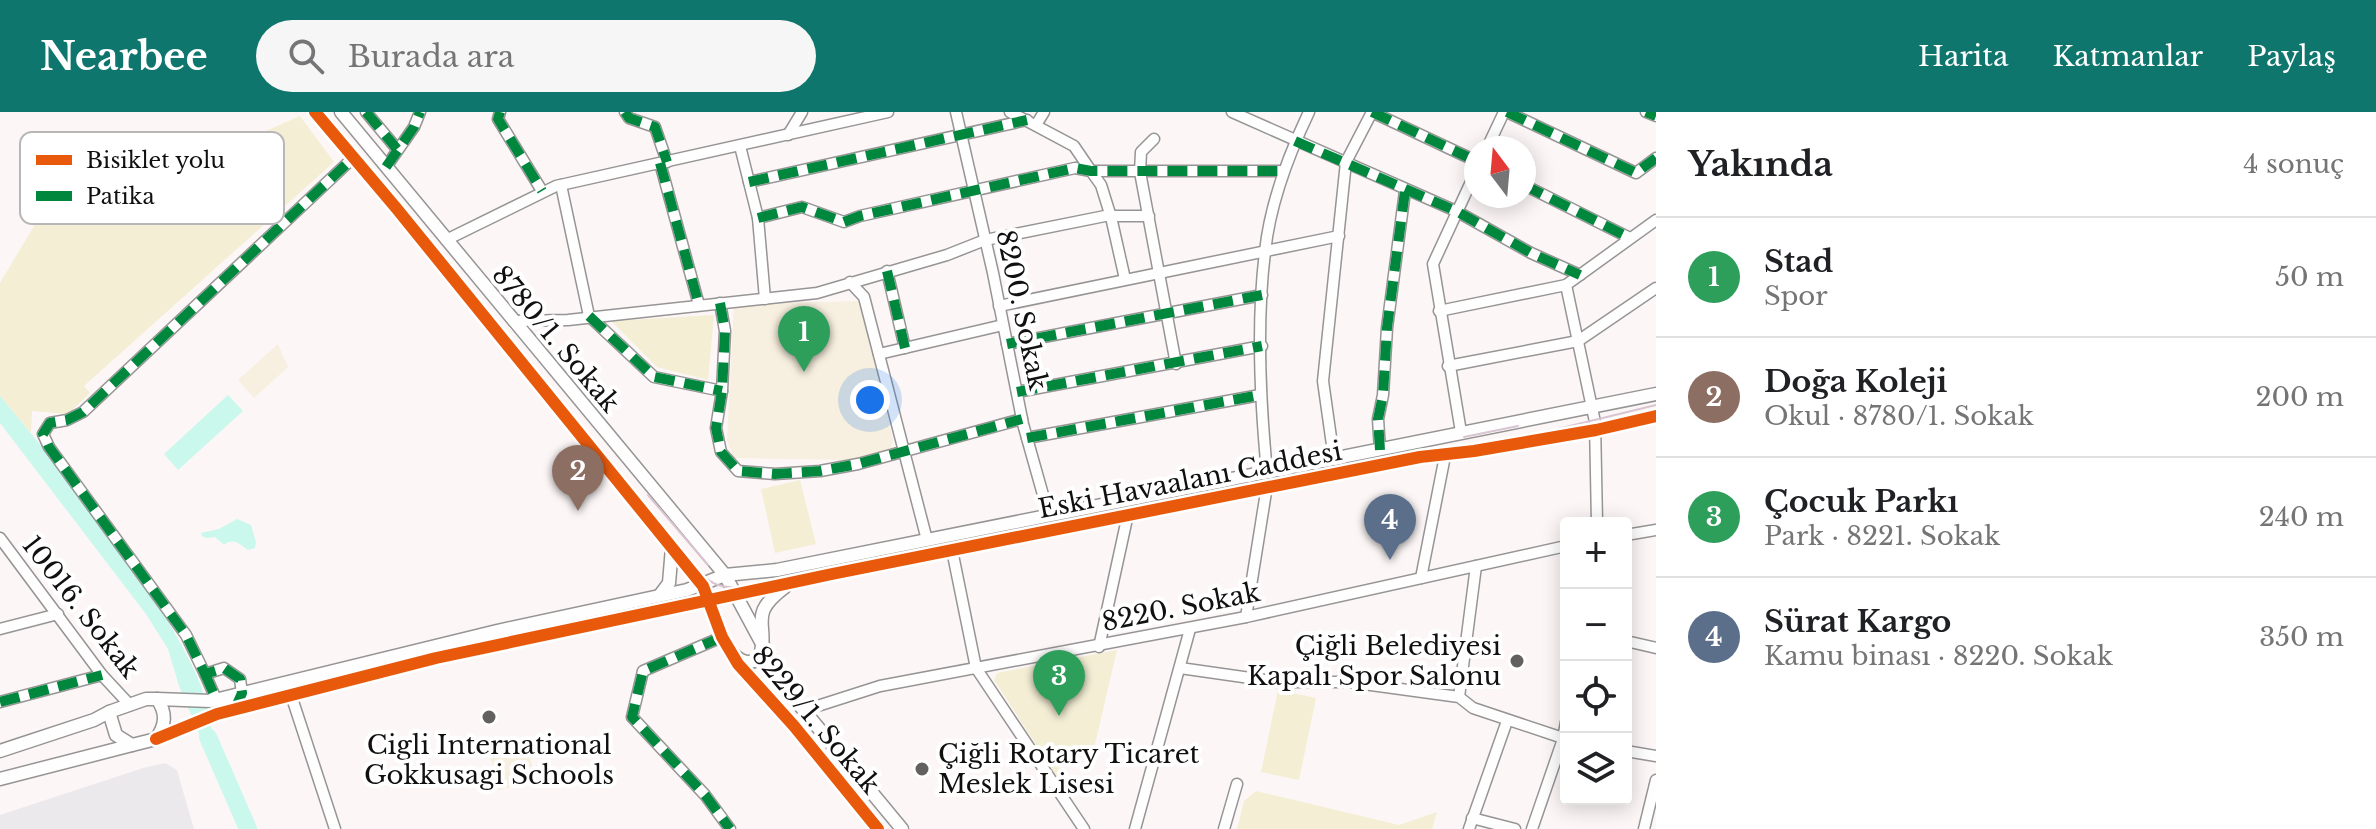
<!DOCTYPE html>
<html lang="tr">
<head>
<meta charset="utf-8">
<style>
	:root { --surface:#fff; --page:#f6f6f6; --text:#202124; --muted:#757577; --line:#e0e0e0; --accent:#0f766e }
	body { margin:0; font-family:"Libre Baskerville",serif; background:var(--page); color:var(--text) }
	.controls { position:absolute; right:24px; bottom:24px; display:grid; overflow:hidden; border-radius:8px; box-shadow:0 4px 20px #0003 }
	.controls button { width:72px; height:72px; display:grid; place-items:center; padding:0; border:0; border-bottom:2px solid var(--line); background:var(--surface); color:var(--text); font:40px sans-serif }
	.compass { position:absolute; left:1464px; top:24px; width:72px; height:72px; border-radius:50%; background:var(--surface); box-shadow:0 4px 20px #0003; rotate:344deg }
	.you { position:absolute; left:870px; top:288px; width:28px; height:28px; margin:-20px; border:6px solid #fff; border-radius:50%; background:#1a73e8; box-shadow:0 0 0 12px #1a73e833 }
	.badge { display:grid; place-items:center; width:52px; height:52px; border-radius:50%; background:var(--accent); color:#fff; font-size:26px; font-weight:700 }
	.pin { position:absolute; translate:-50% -66px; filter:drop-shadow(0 2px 4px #0008) }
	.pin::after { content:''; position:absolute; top:42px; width:28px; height:24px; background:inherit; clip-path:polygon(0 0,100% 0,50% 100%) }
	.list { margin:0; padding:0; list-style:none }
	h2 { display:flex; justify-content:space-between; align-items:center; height:104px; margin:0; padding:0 32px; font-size:34px }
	h2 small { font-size:26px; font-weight:400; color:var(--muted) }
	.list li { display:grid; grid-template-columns:52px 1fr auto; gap:24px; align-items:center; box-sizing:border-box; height:120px; padding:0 32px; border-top:2px solid var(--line) }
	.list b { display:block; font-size:30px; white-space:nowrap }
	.list p { margin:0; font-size:26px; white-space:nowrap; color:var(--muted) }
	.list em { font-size:26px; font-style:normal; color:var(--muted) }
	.icon { flex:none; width:44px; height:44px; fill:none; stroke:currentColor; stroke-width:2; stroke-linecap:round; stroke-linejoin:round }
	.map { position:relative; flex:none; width:1656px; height:717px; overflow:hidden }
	header { display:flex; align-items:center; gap:48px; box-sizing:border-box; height:112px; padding:0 40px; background:var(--accent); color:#fff }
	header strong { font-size:38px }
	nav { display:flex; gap:44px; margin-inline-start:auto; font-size:28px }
	.search { width:560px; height:72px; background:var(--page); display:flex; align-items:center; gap:20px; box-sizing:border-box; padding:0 28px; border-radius:44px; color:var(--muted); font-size:30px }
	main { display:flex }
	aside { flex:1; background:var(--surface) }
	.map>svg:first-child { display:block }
	.industrial { fill:#ece9ed }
	.green { fill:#f3eed4 }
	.pitch { fill:#f7efdf }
	.water { fill:#caf8ed }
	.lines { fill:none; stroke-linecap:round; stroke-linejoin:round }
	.river { stroke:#caf8ed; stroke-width:18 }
	.minor-casing { stroke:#969494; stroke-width:13 }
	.tertiary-casing { stroke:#969494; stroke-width:15 }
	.minor { stroke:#fffefe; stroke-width:10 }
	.tertiary { stroke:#fffefe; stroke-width:12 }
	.tram { stroke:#d9c4d1; stroke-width:2 }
	.quiet { stroke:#00873e; stroke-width:10; stroke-dasharray:20 10; stroke-linecap:butt }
	.cycleway-casing { stroke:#fff; stroke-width:17 }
	.cycleway { stroke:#e8590c; stroke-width:12 }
	.poi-dot { fill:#636160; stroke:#fff; stroke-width:3 }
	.labels { text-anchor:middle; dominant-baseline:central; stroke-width:8; stroke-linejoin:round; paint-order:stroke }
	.street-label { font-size:26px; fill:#101010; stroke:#fff }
	.poi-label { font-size:26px; fill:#101010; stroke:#fff; text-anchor:end }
	.key { fill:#fff; stroke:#b7b7b7; stroke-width:2 }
	.key-label { font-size:22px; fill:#101010 }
</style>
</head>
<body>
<header>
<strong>Nearbee</strong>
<div class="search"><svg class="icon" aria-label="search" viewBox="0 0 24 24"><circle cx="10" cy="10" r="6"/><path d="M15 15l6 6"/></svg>Burada ara</div>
<nav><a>Harita</a><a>Katmanlar</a><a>Paylaş</a></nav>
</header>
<main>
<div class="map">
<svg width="1656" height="717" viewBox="0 0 1656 717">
	<rect width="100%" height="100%" fill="#fcf7f6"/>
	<path class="industrial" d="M165 651 177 658 194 717H0V703L143 656Z"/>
	<g class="green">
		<path d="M300 4 334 50 84 274 90 281 68 302 32 299 31 321 0 284V171L66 60 247 27Z"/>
		<path d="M714 203 708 268 657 255 611 209Z"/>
		<path d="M800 368 816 432 775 441 761 377Z"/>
		<path d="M1117 538 1092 645 1062 640 1058 666 994 568 997 561Z"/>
		<path d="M1278 578 1316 586 1299 668 1261 660Z"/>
		<path d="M1256 679 1399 713 1437 700 1432 717H1237L1244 689Z"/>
	</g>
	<g class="pitch">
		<path d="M863 189 893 329 891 336 852 348 734 346 727 328 734 192Z"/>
		<path d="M278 232 288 255 254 286 238 268Z"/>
		<path d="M528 636 536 669 498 678 490 644Z"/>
	</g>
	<g class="water">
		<path d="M228 283 243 299 178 358 164 342Z"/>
		<path d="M0 284C68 366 153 468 197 564 205 582 208 604 213 623L201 626 179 574 168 537 146 502 0 311Z"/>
		<path d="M237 407 251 413 256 430 255 436 248 438C240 433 234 425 224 433L215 425 206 426 202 424 201 421 219 417Z"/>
	</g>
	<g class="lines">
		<path class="river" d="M208 625 248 717"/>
		<g class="minor-casing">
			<g id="minor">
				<path d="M366 0 397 37"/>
				<path d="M500 0 498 7 542 79"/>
				<path d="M625 0 629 6 655 15 667 50"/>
				<path d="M956 0 993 161 1023 312 1049 404"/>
				<path d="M1010 0 1074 34 1091 59 1101 73 1111 105 1125 167"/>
				<path d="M1232 0 1456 99 1531 141 1580 163"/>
				<path d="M1372 0 1476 49"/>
				<path d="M1507 0 1636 61 1656 46"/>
				<path d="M1646 0 1656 4"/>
				<path d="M1036 13 1044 0"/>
				<path d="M788 23 802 0"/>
				<path d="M1154 27 1141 40 1140 60 1176 252"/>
				<path d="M740 34 758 106 765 187"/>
				<path d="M1487 36 1504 0"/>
				<path d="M660 51 699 193"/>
				<path d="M386 55 414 15 420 0"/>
				<path d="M749 70 1027 8"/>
				<path d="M561 73 589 204 654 265 722 279"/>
				<path d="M1524 73 1630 126"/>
				<path d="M758 106 802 95 844 110 860 104 1075 56 1091 59H1283"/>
				<path d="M446 128 556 74 888 0"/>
				<path d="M887 159 905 236"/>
				<path d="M850 170 864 185 927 428"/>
				<path d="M1566 173 1595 310 1597 411"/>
				<path d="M720 191 725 219 722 279 716 316 721 340 738 359 775 362 820 359 858 352 1022 307"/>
				<path d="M999 194 1339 124"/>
				<path d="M1439 199 1566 173 1656 108"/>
				<path d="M513 209 568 208 817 181 947 143 985 128 1105 104H1149"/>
				<path d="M1007 232 1262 183"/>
				<path d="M879 242 1003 213"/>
				<path d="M1448 254 1578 229 1656 176"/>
				<path d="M1017 280 1262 234"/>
				<path d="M1461 320 1433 152 1476 59"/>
				<path d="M1027 326 1260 283"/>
				<path d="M1380 338 1378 307 1383 283 1387 216 1405 79"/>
				<path d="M1334 347 1323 269 1346 50 1372 0"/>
				<path d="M1267 360C1260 288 1256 212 1265 140 1270 91 1288 44 1309 0"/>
				<path d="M1626 423 1656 418"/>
				<path d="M0 426 102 563 128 591"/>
				<path d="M952 438 976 556 1084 717"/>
				<path d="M1421 466 1445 344"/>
				<path d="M1246 505 1267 374"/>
				<path d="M0 517 58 502"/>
				<path d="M722 525 643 559 632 605 705 683 730 717"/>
				<path d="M1626 529 1656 536"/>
				<path d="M1099 535 1128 402"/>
				<path d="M1180 556 1278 570H1349L1459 585 1473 596 1566 627"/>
				<path d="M205 562 216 587"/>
				<path d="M291 583 335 717"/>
				<path d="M1459 585 1476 454"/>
				<path d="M0 590 102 563"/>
				<path d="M235 597 242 581 240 567 224 556 205 562 186 523 49 335 43 322 50 311 67 308 83 300 354 45"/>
				<path d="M805 598 880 574 1246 505 1566 434"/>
				<path d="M1626 639 1656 644"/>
				<path d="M1472 706 1515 717"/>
				<path d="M1135 717 1190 517"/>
				<path d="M1224 717 1237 672"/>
				<path d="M1469 717 1507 609"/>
				<path d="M1532 717 1563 627 1566 610"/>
				<path d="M1644 717 1656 668"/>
			</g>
		</g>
		<g class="tertiary-casing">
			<g id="tertiary">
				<path d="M315 0 397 97 703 474 722 525 738 552 794 614 878 717"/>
				<path d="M341 0 725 463 787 578 902 717"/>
				<path d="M660 483 669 471 672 436"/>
				<path d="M735 544C744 551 749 552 759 547 771 511 745 505 785 475"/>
				<path d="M146 587H157C167 601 166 613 156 627L132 633 116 623 109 600Z"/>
				<path d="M157 587 211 589 497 519 687 478 725 463 777 458 1656 282"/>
				<path d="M156 627 217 602 436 546 832 462 1420 345 1474 339 1596 318 1656 304"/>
				<path d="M0 639 94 608 109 600"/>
				<path d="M0 667 132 633"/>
			</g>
		</g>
		<use href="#minor" class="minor"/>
		<use href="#tertiary" class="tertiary"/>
		<g class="tram">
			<path d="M323 0 627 369C645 394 690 464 718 473 728 477 740 475 750 474L1429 339 1529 324 1656 293"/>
			<path d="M1464 325 1518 314"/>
			<path d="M648 383 708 453"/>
		</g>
		<g class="quiet">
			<path d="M366 0 397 37"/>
			<path d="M500 0 498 7 542 79"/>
			<path d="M625 0 629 6 655 15 667 50"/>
			<path d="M1372 0 1476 49"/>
			<path d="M1507 0 1636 61 1656 46"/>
			<path d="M1646 0 1656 4"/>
			<path d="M1295 29 1456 99 1531 141 1580 163"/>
			<path d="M660 51 699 193"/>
			<path d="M386 55 414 15 420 0"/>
			<path d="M749 70 1027 8"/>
			<path d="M1524 73 1630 126"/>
			<path d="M758 106 802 95 844 110 860 104 1075 56 1091 59H1283"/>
			<path d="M887 159 905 236"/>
			<path d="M720 191 725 219 722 279 716 316 721 340 738 359 775 362 820 359 858 352 1022 307"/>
			<path d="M589 204 654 265 722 279"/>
			<path d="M1007 232 1262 183"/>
			<path d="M1017 280 1262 234"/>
			<path d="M1027 326 1260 283"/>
			<path d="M1380 338 1378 307 1383 283 1387 216 1405 79"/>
			<path d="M722 525 643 559 632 605 705 683 730 717"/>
			<path d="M205 562 216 587"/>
			<path d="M0 590 102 563"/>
			<path d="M235 597 242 581 240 567 224 556 205 562 186 523 49 335 43 322 50 311 67 308 83 300 354 45"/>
		</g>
		<g class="cycleway-casing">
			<g id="cycleway">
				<path d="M315 0 397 97 703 474 722 525 738 552 794 614 878 717"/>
				<path d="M156 627 217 602 436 546 832 462 1420 345 1474 339 1596 318 1656 304"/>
			</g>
		</g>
		<use href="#cycleway" class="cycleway"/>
	</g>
	<g class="poi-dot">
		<circle cx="1517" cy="549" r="8"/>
		<circle cx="489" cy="605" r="8"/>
		<circle cx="922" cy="657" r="8"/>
	</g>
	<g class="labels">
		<g class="street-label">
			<text transform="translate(1022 198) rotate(78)">8200. Sokak</text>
			<text transform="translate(556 227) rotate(50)">8780/1. Sokak</text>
			<text transform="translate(1190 368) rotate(-11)">Eski Havaalanı Caddesi</text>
			<text transform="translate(81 495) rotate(52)">10016. Sokak</text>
			<text transform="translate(1181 495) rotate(-11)">8220. Sokak</text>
			<text transform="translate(816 608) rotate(50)">8229/1. Sokak</text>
		</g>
		<g class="poi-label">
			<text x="1501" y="534">Çiğli Belediyesi<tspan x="1501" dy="30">Kapalı Spor Salonu</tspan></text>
			<text x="489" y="633" text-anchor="middle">Cigli International<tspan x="489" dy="30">Gokkusagi Schools</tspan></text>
			<text x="938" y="642" text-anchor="start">Çiğli Rotary Ticaret<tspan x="938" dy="30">Meslek Lisesi</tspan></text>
		</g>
	</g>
	<rect x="20" y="20" width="264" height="92" rx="12" class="key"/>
	<rect x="36" y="43" width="36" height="10" fill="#e8590c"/>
	<rect x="36" y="79" width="36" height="10" fill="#00873e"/>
	<g class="key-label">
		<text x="86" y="56">Bisiklet yolu</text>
		<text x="86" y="92">Patika</text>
	</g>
</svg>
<div class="controls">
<button>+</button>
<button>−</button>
<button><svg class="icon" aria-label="locate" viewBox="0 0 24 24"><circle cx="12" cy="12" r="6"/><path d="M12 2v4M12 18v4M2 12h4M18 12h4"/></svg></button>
<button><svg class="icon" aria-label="layers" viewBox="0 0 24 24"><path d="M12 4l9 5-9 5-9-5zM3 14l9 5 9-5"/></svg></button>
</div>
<svg class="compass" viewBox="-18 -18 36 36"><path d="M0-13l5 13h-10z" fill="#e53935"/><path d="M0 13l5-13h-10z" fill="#757577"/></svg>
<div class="you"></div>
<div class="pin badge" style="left:804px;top:260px;background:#2e9e5b">1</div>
<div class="pin badge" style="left:578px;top:399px;background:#8d6e63">2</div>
<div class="pin badge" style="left:1059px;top:604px;background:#2e9e5b">3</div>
<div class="pin badge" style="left:1390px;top:448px;background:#5c6f8a">4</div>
</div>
<aside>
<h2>Yakında<small>4 sonuç</small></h2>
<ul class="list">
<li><span class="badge" style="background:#2e9e5b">1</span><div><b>Stad</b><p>Spor</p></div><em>50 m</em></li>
<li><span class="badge" style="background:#8d6e63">2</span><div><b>Doğa Koleji</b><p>Okul · 8780/1. Sokak</p></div><em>200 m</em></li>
<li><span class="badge" style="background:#2e9e5b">3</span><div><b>Çocuk Parkı</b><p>Park · 8221. Sokak</p></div><em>240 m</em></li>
<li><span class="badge" style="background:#5c6f8a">4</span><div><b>Sürat Kargo</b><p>Kamu binası · 8220. Sokak</p></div><em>350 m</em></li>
</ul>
</aside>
</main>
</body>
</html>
